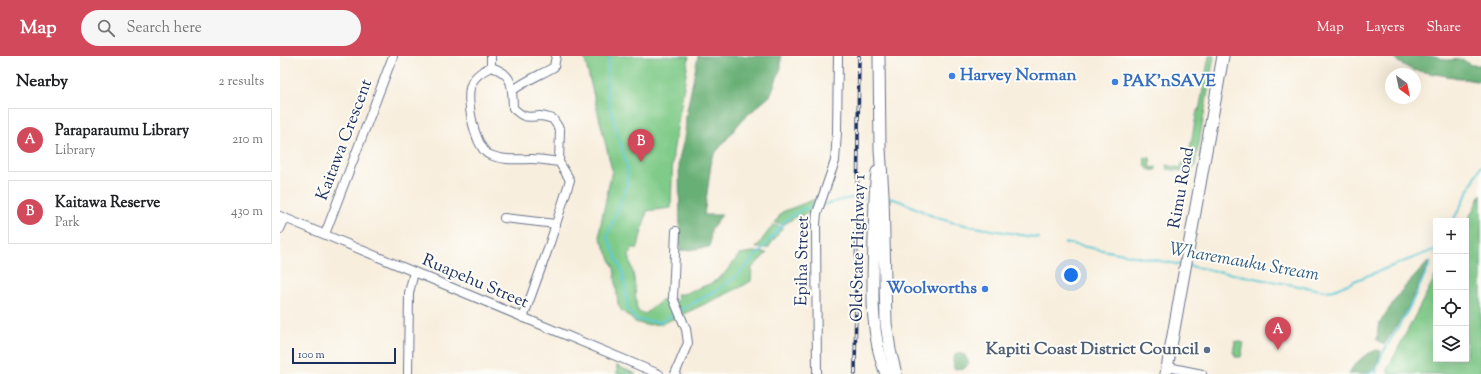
<!DOCTYPE html>
<html lang="en">
<head>
<meta charset="utf-8">
<style>
	:root { --surface:#fff; --page:#f6f6f6; --text:#202124; --muted:#757577; --line:#e0e0e0; --accent:#d1495b }
	body { margin:0; font-family:"Sorts Mill Goudy",serif; background:var(--page); color:var(--text) }
	.controls { position:absolute; right:12px; bottom:12px; display:grid; overflow:hidden; border-radius:0px; box-shadow:0 4px 16px #0002 }
	.controls button { width:36px; height:36px; display:grid; place-items:center; padding:0; border:0; border-bottom:1px solid var(--line); background:var(--surface); color:var(--text); font:20px sans-serif }
	.compass { position:absolute; left:1105px; top:12px; width:36px; height:36px; border-radius:50%; background:var(--surface); box-shadow:0 4px 16px #0002; rotate:147deg }
	.scale { position:absolute; left:12px; bottom:10px; width:104px; box-sizing:border-box; padding-left:4px; border:2px solid #1b2f5e; border-top:0; font-size:11px; line-height:14px; white-space:nowrap; color:#1b2f5e; -webkit-text-stroke:3px #fdfcf7; paint-order:stroke }
	.you { position:absolute; left:791px; top:219px; width:14px; height:14px; margin:-10px; border:3px solid #fff; border-radius:50%; background:#1a73e8; box-shadow:0 0 0 6px #1a73e833 }
	.badge { display:grid; place-items:center; width:26px; height:26px; border-radius:50%; background:var(--accent); color:#fff; font-size:13px; font-weight:700 }
	.pin { position:absolute; translate:-50% -33px; filter:drop-shadow(0 1px 2px #0008) }
	.pin::after { content:''; position:absolute; top:21px; width:14px; height:12px; background:inherit; clip-path:polygon(0 0,100% 0,50% 100%) }
	.list { margin:0; padding:0; list-style:none }
	h2 { display:flex; justify-content:space-between; align-items:center; height:52px; margin:0; padding:0 16px; font-size:17px }
	h2 small { font-size:13px; font-weight:400; color:var(--muted) }
	.list li { display:grid; grid-template-columns:26px 1fr auto; gap:12px; align-items:center; box-sizing:border-box; height:64px; margin:0 8px 8px; padding:0 8px; border:1px solid var(--line); border-radius:0px }
	.list b { display:block; font-size:15px; white-space:nowrap }
	.list p { margin:0; font-size:13px; white-space:nowrap; color:var(--muted) }
	.list em { font-size:13px; font-style:normal; color:var(--muted) }
	.icon { flex:none; width:22px; height:22px; fill:none; stroke:currentColor; stroke-width:2; stroke-linecap:round; stroke-linejoin:round }
	.map { position:relative; flex:none; width:1201px; height:318px; overflow:hidden }
	header { display:flex; align-items:center; gap:24px; box-sizing:border-box; height:56px; padding:0 20px; background:var(--accent); color:#fff }
	header strong { font-size:19px }
	nav { display:flex; gap:22px; margin-inline-start:auto; font-size:14px }
	.search { width:280px; height:36px; background:var(--page); display:flex; align-items:center; gap:10px; box-sizing:border-box; padding:0 14px; border-radius:22px; color:var(--muted); font-size:15px }
	main { display:flex }
	aside { flex:1; background:var(--surface) }
	.map>svg:first-child { display:block }
	.green { fill:#80cb89; stroke:#4e7d74 }
	.forest { fill:#68af75; stroke:#426f6a }
	.lines { fill:none; stroke-linecap:round; stroke-linejoin:round }
	.stream { stroke:#5ec9d6; stroke-width:2 }
	.minor-casing { stroke:#68728a; stroke-width:10 }
	.major-casing { stroke:#68728a; stroke-width:13 }
	.minor { stroke:#fff; stroke-width:8 }
	.major { stroke:#fff; stroke-width:11 }
	.rail-casing { stroke:#1b2f5e; stroke-width:3.5 }
	.rail { stroke:#fdfcf7; stroke-width:2; stroke-dasharray:6; stroke-linecap:butt }
	.shop-dot { fill:#3f7fe0; stroke:#fdfcf7; stroke-width:1.5 }
	.service-dot { fill:#5c6f8a; stroke:#fdfcf7; stroke-width:1.5 }
	.labels { text-anchor:middle; dominant-baseline:central; stroke-width:4; stroke-linejoin:round; paint-order:stroke }
	.shop-label { font-size:17px; font-weight:bold; fill:#366cbe; stroke:#fdfcf7; text-anchor:start }
	.street-label { font-size:17px; fill:#1b2f5e; stroke:#fdfcf7 }
	.service-label { font-size:17px; font-weight:bold; fill:#4e5e75; stroke:#fdfcf7; text-anchor:end }
	.water-label { font-size:18px; font-style:italic; fill:#2f5d82; stroke:#fdfcf7 }
</style>
</head>
<body>
<header>
<strong>Map</strong>
<div class="search"><svg class="icon" aria-label="search" viewBox="0 0 24 24"><circle cx="10" cy="10" r="6"/><path d="M15 15l6 6"/></svg>Search here</div>
<nav><a>Map</a><a>Layers</a><a>Share</a></nav>
</header>
<main>
<aside>
<h2>Nearby<small>2 results</small></h2>
<ul class="list">
<li><span class="badge">A</span><div><b>Paraparaumu Library</b><p>Library</p></div><em>210 m</em></li>
<li><span class="badge">B</span><div><b>Kaitawa Reserve</b><p>Park</p></div><em>430 m</em></li>
</ul>
</aside>
<div class="map">
<svg width="1201" height="318" viewBox="0 0 1201 318">
	<rect width="100%" height="100%" fill="#fdfcf7"/>
	<filter id="ink" filterUnits="userSpaceOnUse"><feTurbulence type="fractalNoise" baseFrequency=".025" numOctaves="2"/><feDisplacementMap in="SourceGraphic" scale="8" xChannelSelector="R" yChannelSelector="G"/><feConvolveMatrix kernelMatrix="1 2 1 2 8 2 1 2 1" color-interpolation-filters="sRGB"/></filter>
	<filter id="wash" filterUnits="userSpaceOnUse"><feTurbulence type="fractalNoise" baseFrequency=".012" numOctaves="4" result="noise"/><feDisplacementMap in="SourceGraphic" scale="16" xChannelSelector="R" yChannelSelector="G"/><feGaussianBlur stdDeviation="0.9" result="paint"/><feColorMatrix in="noise" values="0 0 0 0 0 0 0 0 0 0 0 0 0 0 0 0 0 1.4 0 .05"/><feComposite in="paint" operator="in"/></filter>
	<g filter="url(#wash)">
		<rect width="100%" height="100%" fill="#f8eedd"/>
		<g class="green">
			<path d="M304 0H409L393 97 391 152 367 155 357 194 353 191 349 199 354 222 357 254 365 258 386 241 389 239 391 247 398 244 397 238H403L432 227 444 218 460 198 472 196 487 197 472 212 471 225 459 232 382 268 365 269 355 266 341 254 338 248 334 212 320 181V172L332 114Z"/>
			<path d="M929 0H934L915 111 908 116 887 113 886 109 901 112 902 107 907 108 917 55H919Z"/>
			<path d="M865 101 870 102 871 112 876 111V114C867 116 863 109 865 101Z"/>
			<path d="M1201 138V318H1109L1107 314 1156 219V303H1186V168Z"/>
			<path d="M535 143 532 156 514 162 505 168 495 167 502 156Z"/>
			<path d="M493 169 503 171 488 192H476Z"/>
			<path d="M955 285 964 287 961 301H955V298L953 297Z"/>
			<path d="M337 309V310L356 318H337Z"/>
		</g>
		<g class="forest">
			<path d="M418 0H501V12L490 40 463 63 432 101 424 159H442L431 173 430 191 400 195 399 103 405 79 406 59Z"/>
			<path d="M1112 0H1155L1166 4 1182 3 1191 9H1201V26L1132 14 1118 6Z"/>
			<path d="M1148 206 1149 207 1125 257 1104 289 1097 284 1098 271 1102 263 1121 235Z"/>
			<path d="M1097 294 1101 295 1096 312 1083 318H1068C1075 307 1084 298 1097 294Z"/>
			<path d="M678 297 685 299 689 307 685 312 674 313 673 303 675 298Z"/>
		</g>
		<g class="lines">
			<g class="stream">
				<path d="M329 0 327 30 330 52 347 109 348 128 327 180 343 217 348 254 357 264 380 266 397 256"/>
				<path d="M609 142C626 145 641 156 657 162 690 172 726 176 759 182"/>
				<path d="M542 149 570 142H584"/>
				<path d="M1173 165 1201 110"/>
				<path d="M785 187 902 209"/>
				<path d="M1155 198 1156 195"/>
				<path d="M909 210 1046 235 1054 234 1079 223 1156 193"/>
				<path d="M401 254 439 233 457 220 479 197 507 163 522 153 537 150"/>
				<path d="M1086 318 1097 314"/>
				<path d="M1096 318C1097 302 1114 279 1122 265 1133 246 1142 225 1151 206"/>
			</g>
		</g>
	</g>
	<g filter="url(#ink)">
		<g class="lines">
			<g class="minor-casing">
				<g id="minor">
					<path d="M211 11V0"/>
					<path d="M232 35C245 25 260 19 274 11L276 0"/>
					<path d="M0 160 379 318"/>
					<path d="M224 162 276 168"/>
					<path d="M0 173 5 162"/>
					<path d="M45 178 113 0"/>
					<path d="M243 262 268 193 290 124 279 106 280 74 273 63C269 62 264 60 260 60 246 61 245 63 233 52 232 31 234 18 211 11 202 15 194 20 191 29 185 43 195 93 210 99 224 105 238 103 252 103 261 103 270 105 279 106"/>
					<path d="M888 311 922 318"/>
					<path d="M128 318 129 237 134 216"/>
					<path d="M395 318 408 287 406 273 393 242 396 175"/>
					<path d="M537 318 536 168 537 157 555 105 557 76 558 0"/>
				</g>
			</g>
			<g class="major-casing">
				<g id="major">
					<path d="M599 0 600 93 603 138 606 267 610 294 616 318"/>
					<path d="M597 116C594 139 595 161 594 184 593 229 589 275 606 318"/>
					<path d="M886 318 943 0"/>
				</g>
			</g>
			<use href="#minor" class="minor"/>
			<use href="#major" class="major"/>
			<g class="rail-casing">
				<path id="rail" d="M575 318 579 0"/>
			</g>
			<use href="#rail" class="rail"/>
		</g>
	</g>
	<g class="shop-dot">
		<circle cx="672" cy="20" r="4"/>
		<circle cx="835" cy="26" r="4"/>
		<circle cx="705" cy="233" r="4"/>
	</g>
	<circle class="service-dot" cx="927" cy="294" r="4"/>
	<g class="labels">
		<g class="shop-label">
			<text x="680" y="20">Harvey Norman</text>
			<text x="843" y="26">PAK'nSAVE</text>
			<text x="697" y="233" text-anchor="end">Woolworths</text>
		</g>
		<g class="street-label">
			<text transform="translate(65 84) rotate(-69)">Kaitawa Crescent</text>
			<text transform="translate(902 132) rotate(-80)">Rimu Road</text>
			<text transform="translate(579 192) rotate(-89)">Old State Highway 1</text>
			<text transform="translate(523 205) rotate(-89)">Epiha Street</text>
			<text transform="translate(195 226) rotate(23)">Ruapehu Street</text>
		</g>
		<g class="service-label">
			<text x="919" y="294">Kapiti Coast District Council</text>
		</g>
		<g class="water-label">
			<text transform="translate(964 207) rotate(10)">Wharemauku Stream</text>
		</g>
	</g>
</svg>
<div class="controls">
<button>+</button>
<button>−</button>
<button><svg class="icon" aria-label="locate" viewBox="0 0 24 24"><circle cx="12" cy="12" r="6"/><path d="M12 2v4M12 18v4M2 12h4M18 12h4"/></svg></button>
<button><svg class="icon" aria-label="layers" viewBox="0 0 24 24"><path d="M12 4l9 5-9 5-9-5zM3 14l9 5 9-5"/></svg></button>
</div>
<svg class="compass" viewBox="-18 -18 36 36"><path d="M0-13l5 13h-10z" fill="#e53935"/><path d="M0 13l5-13h-10z" fill="#757577"/></svg>
<div class="scale">100 m</div>
<div class="you"></div>
<div class="pin badge" style="left:998px;top:294px">A</div>
<div class="pin badge" style="left:361px;top:106px">B</div>
</div>
</main>
</body>
</html>
